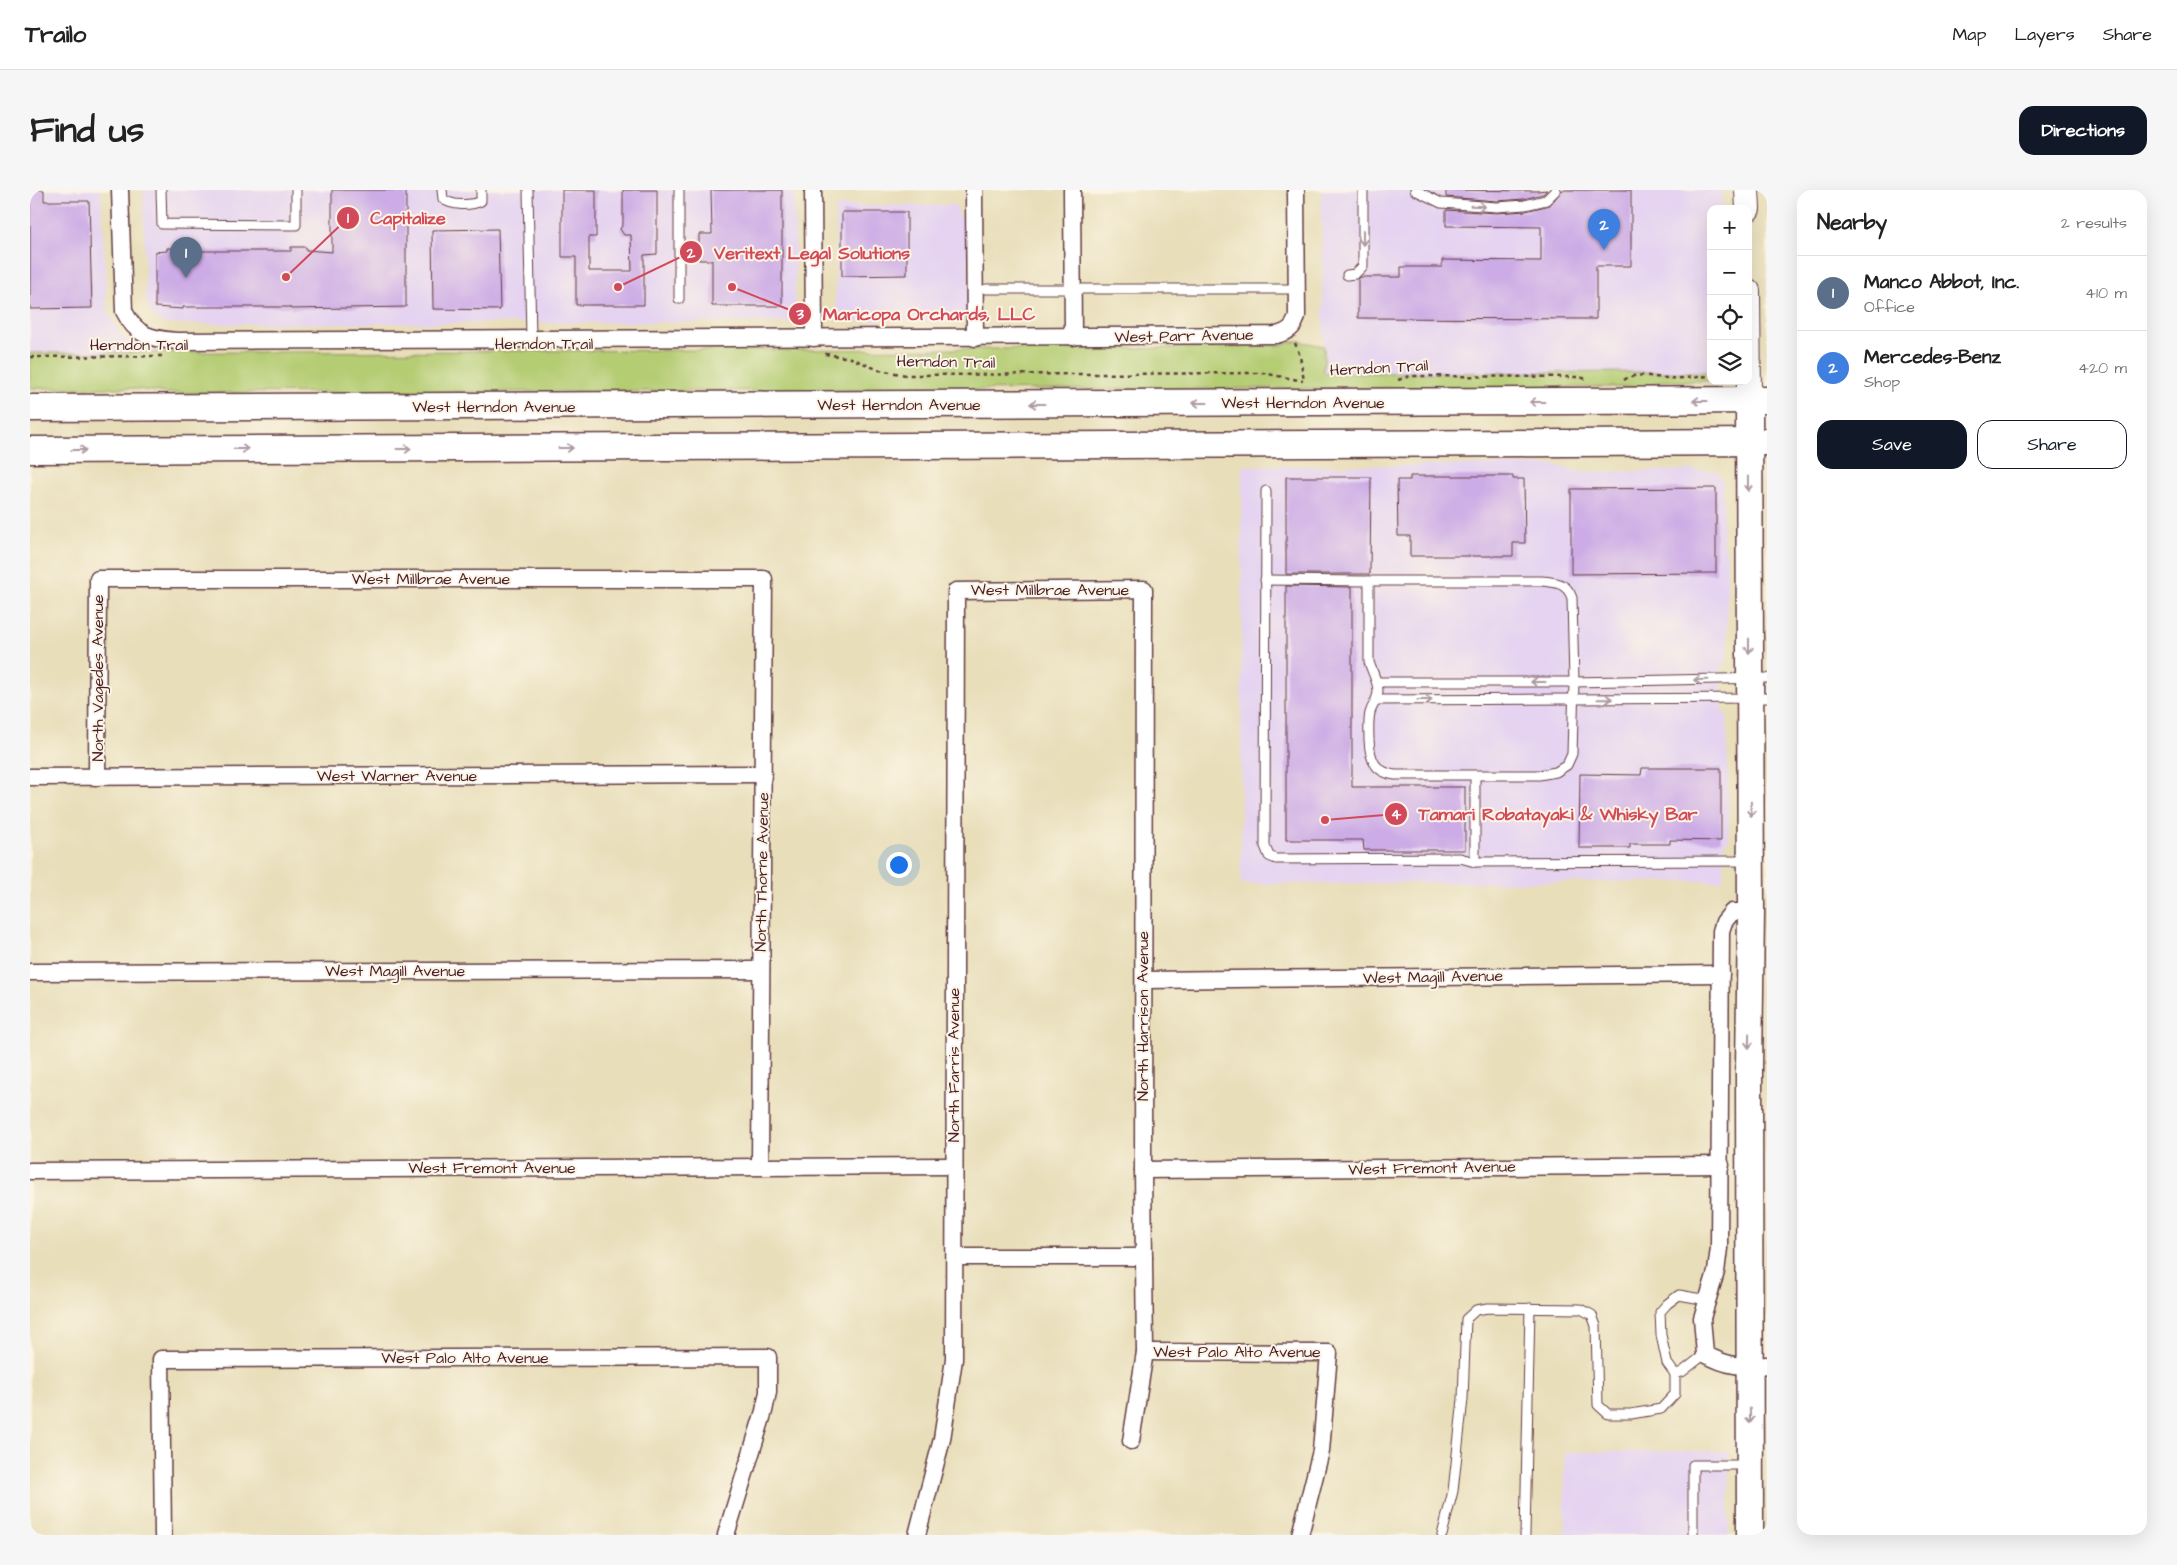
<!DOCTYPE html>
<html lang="en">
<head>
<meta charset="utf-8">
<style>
	:root { --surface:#fff; --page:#f6f6f6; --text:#222; --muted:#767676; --line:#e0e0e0; --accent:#111827 }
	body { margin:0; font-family:"Architects Daughter",sans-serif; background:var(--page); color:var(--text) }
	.controls { position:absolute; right:15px; top:15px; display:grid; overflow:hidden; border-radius:10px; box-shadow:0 5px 20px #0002 }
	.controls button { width:45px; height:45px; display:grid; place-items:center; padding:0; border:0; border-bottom:1px solid var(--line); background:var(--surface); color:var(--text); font:25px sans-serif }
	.you { position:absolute; left:868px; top:674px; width:18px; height:18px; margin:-12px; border:4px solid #fff; border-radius:50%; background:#1a73e8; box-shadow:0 0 0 8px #1a73e833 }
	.badge { display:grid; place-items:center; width:32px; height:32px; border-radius:50%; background:var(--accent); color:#fff; font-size:16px; font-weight:700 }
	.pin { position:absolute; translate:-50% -41px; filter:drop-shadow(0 1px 2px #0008) }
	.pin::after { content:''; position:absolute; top:26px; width:18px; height:15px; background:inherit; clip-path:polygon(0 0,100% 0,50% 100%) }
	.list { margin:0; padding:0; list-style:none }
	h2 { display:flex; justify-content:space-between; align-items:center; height:65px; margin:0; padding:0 20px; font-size:21px }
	h2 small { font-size:16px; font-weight:400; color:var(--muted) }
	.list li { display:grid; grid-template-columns:32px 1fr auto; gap:15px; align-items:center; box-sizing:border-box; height:75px; padding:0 20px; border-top:1px solid var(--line) }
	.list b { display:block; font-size:19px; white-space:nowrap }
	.list p { margin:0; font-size:16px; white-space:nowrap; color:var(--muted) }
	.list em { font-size:16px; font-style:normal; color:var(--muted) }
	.actions { display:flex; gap:10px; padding:15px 20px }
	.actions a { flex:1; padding:11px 0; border:1px solid var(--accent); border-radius:15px; text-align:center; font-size:18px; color:var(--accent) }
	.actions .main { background:var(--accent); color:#fff }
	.icon { flex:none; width:28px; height:28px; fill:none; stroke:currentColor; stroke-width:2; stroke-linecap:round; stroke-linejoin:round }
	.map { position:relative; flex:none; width:1737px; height:1345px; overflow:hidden; border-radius:15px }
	header { display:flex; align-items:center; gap:30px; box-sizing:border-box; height:70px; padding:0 25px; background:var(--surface); border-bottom:1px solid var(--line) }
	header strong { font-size:24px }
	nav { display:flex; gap:28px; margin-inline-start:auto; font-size:18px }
	.intro { display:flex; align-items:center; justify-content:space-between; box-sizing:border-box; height:120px; padding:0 30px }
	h1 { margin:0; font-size:35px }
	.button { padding:12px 22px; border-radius:15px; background:var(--accent); color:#fff; font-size:18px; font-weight:700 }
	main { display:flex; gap:30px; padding:0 30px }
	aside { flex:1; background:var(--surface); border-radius:15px; box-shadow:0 5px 20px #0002 }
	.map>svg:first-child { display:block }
	.built { fill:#e5d3f1 }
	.green { fill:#b4cc72; stroke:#7f764e }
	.building { fill:#ccabe6 }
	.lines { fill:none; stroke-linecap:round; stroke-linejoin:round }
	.service-casing { stroke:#623c40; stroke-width:11 }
	.minor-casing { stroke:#623c40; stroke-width:19 }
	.secondary-casing { stroke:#623c40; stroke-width:26 }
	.primary-casing { stroke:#623c40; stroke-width:29 }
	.path { stroke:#623c40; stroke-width:2.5; stroke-dasharray:4 4; stroke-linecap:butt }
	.service { stroke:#fff; stroke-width:9 }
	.minor { stroke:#fff; stroke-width:16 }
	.secondary { stroke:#fff; stroke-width:24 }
	.primary { stroke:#fff; stroke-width:26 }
	.oneway { stroke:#ae9aa0 }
	.labels { text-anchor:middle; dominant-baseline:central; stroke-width:4; stroke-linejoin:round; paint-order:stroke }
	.street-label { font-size:16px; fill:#4a1f2b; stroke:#fcf5e5 }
	.leader { fill:none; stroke:#d1495b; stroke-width:2 }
	.callout-dot { fill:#d1495b; stroke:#fcf5e5; stroke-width:2 }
	.mark-label { font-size:15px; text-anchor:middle; font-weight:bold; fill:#fff }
	.callout-label { font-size:18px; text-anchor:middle; font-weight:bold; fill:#d1495b; stroke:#fcf5e5; stroke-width:4; stroke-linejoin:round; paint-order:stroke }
</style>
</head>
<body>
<header>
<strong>Trailo</strong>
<nav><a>Map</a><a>Layers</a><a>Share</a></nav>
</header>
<div class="intro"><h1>Find us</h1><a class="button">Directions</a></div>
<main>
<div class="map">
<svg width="1737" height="1345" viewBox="0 0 1737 1345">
	<rect width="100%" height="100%" fill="#fcf5e5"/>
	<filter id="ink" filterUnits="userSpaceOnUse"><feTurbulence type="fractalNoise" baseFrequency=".02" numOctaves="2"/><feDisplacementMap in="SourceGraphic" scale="10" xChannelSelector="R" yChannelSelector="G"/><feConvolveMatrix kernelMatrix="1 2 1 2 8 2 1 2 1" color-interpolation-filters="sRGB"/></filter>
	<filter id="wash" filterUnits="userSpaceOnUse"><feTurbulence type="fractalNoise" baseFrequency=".0096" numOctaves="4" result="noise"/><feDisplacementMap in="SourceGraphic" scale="20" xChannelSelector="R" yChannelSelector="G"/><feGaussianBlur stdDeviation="1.12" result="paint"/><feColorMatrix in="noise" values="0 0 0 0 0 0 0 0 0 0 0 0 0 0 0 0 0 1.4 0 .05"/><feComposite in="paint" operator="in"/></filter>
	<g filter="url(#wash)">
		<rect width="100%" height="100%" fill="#e8deba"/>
		<g class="built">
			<path d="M0 0H71L77 121 90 144 101 153 115 159 134 162 0 163Z"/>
			<path d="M113 0H765V128L762 132 142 134 133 133 125 128 119 120 116 111Z"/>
			<path d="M1291 0H1693L1692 19H1681V182L1294 183Z"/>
			<path d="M926 15 929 24 938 36 940 131H810L806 128V16Z"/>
			<path d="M1526 275 1550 282 1686 280 1693 290V352L1697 366V470L1691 478 1693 521 1697 526 1699 649 1693 655V691L1211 694 1212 276Z"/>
			<path d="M1699 1261V1345H1535V1262Z"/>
		</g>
		<path class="green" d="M1268 151 1294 156V183L1681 182 1678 191H1631L1615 197 136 203 100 198H0V163L1185 158 1252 155Z"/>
		<g id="blocks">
			<g class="building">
				<path d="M0 0H14V11H59L62 118 0 119Z"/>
				<path d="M302 0H376V117L261 119 260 117H153V119L125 117V62L137 61V58H152V61H261V57H276V60L302 62Z"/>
				<path d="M532 0H566V47H559V81H602L601 45H594L590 39 593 34V0H627V64L614 65V115H546V67H532Z"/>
				<path d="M681 0H752V116H682V70H669V44H682Z"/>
				<path d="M1416 0 1507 1 1517 0 1513 4 1494 9 1467 11 1416 7Z"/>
				<path d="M1532 0H1601V76H1566V129L1328 128V89L1331 87H1371V77H1412V70L1511 71V37L1416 36V20L1467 23 1496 21 1520 15Z"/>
				<path d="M812 22H877V85L812 86Z"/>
				<path d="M468 39 470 120 403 119 402 40Z"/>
				<path d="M1380 286H1483V289H1494L1495 353H1483V366H1380V346H1368L1367 290H1380Z"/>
				<path d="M1256 287H1341L1340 384H1256Z"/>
				<path d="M1686 298V383L1541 384V299Z"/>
				<path d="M1256 396 1322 397V597H1435V660H1334L1333 650H1256Z"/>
				<path d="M1612 578H1691V651L1640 650V654H1600V658H1549L1550 584 1611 585Z"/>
			</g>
		</g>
	</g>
	<g filter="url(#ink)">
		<use href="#blocks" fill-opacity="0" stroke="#623c40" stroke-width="1"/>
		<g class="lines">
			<g class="service-casing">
				<g id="service">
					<path d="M131 0 132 34 266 35V0"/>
					<path d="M412 0 413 9C422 16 441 16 451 11V0"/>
					<path d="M498 0 501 148"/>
					<path d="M649 0V109"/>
					<path d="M1385 0 1411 13 1467 17 1495 15 1516 10 1526 0"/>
					<path d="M1317 85 1325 84 1333 76V0"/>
					<path d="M956 99H1267"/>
					<path d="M1236 301 1235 656 1239 666 1246 669 1430 668 1445 672 1718 671"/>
					<path d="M1235 390 1339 391"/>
					<path d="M1339 391H1511C1526 392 1537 393 1542 408L1544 492 1542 564 1537 575 1526 582 1509 585H1365C1344 582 1340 569 1339 550 1339 541 1338 532 1340 523 1342 515 1348 510 1348 501 1348 491 1342 482 1339 472Z"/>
					<path d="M1347 492H1544L1737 488"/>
					<path d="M1347 510 1737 508"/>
					<path d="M1445 672V586"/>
					<path d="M1675 1164 1652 1182 1645 1184 1637 1173 1631 1145 1630 1122 1637 1114 1649 1105 1677 1110"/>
					<path d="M1412 1345 1423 1301 1433 1209 1436 1129 1446 1120 1458 1118 1551 1119 1562 1125 1566 1136 1568 1215 1578 1224H1601L1631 1219 1645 1204V1184"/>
					<path d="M1495 1345 1500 1118"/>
					<path d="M1663 1345V1275H1718"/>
				</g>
			</g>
			<g class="minor-casing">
				<g id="minor">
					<path d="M90 0 94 121C106 146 121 149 147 151L1246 145C1258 142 1264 138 1267 126L1266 0"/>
					<path d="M783 0 784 148"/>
					<path d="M944 0 945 148"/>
					<path d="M1042 0 1043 147"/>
					<path d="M0 587 733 584"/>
					<path d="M67 587 68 389H734L730 976"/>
					<path d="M1721 722H1702L1694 732 1691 741 1689 1058 1686 1082 1672 1128 1675 1164C1696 1176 1713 1178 1737 1175"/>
					<path d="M0 782 731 780"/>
					<path d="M1114 790 1691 784"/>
					<path d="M1113 980 1691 975"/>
					<path d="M0 981 924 976"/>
					<path d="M925 1067H1114"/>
					<path d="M1115 1162 1299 1163 1291 1261 1270 1345"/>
					<path d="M133 1345 131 1169 738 1167V1202L734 1221 696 1345"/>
					<path d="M887 1345 912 1249 924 1169 926 401 1114 399 1113 980 1115 1162 1101 1251"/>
				</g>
			</g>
			<g class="secondary-casing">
				<g id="secondary">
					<path d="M1717 0 1718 19"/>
					<path d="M1718 101 1719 210"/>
				</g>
			</g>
			<g class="primary-casing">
				<g id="primary">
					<path d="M1719 210 1721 722 1719 880 1720 1345"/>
					<path d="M0 218 1737 210"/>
					<path d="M0 260 1737 252"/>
				</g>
			</g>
			<g class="path">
				<path d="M1265 153 1270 166 1274 191"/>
				<path d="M795 164 821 168 849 180 876 185 1233 183 1273 191"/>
				<path d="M0 167 134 166"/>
				<path d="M1368 190 1380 186 1550 187 1556 189"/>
				<path d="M1594 190C1607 181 1622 188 1637 188 1651 189 1666 187 1681 186"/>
			</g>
			<use href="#service" class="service"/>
			<use href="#minor" class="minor"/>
			<use href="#secondary" class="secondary"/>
			<use href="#primary" class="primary"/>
		</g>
		<defs><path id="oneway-shaft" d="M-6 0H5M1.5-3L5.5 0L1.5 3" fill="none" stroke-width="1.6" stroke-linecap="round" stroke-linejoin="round" transform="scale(1.25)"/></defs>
		<g class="oneway">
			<use href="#oneway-shaft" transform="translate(1448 16) rotate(2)"/>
			<use href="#oneway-shaft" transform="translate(1333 48) rotate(90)"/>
			<use href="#oneway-shaft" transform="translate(1670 211) rotate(180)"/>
			<use href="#oneway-shaft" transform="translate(1507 212) rotate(180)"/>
			<use href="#oneway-shaft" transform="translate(1170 213) rotate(180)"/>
			<use href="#oneway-shaft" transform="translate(1007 214) rotate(180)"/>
			<use href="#oneway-shaft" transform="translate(536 258)"/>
			<use href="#oneway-shaft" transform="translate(211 259)"/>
			<use href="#oneway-shaft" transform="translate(374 259)"/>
			<use href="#oneway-shaft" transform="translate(49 260)"/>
			<use href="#oneway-shaft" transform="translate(1718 294) rotate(89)"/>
			<use href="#oneway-shaft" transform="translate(1719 456) rotate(90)"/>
			<use href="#oneway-shaft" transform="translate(1671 490) rotate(179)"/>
			<use href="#oneway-shaft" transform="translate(1508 492) rotate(-180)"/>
			<use href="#oneway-shaft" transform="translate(1575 509) rotate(-1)"/>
			<use href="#oneway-shaft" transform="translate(1395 510)"/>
			<use href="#oneway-shaft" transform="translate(1721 619) rotate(89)"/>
			<use href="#oneway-shaft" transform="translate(1719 851) rotate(91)"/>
			<use href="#oneway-shaft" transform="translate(1720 1226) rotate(89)"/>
		</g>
	</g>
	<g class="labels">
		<g class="street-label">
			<text transform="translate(1154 146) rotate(-1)">West Parr Avenue</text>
			<text x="514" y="154">Herndon Trail</text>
			<text x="109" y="155">Herndon Trail</text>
			<text transform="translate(916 172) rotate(1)">Herndon Trail</text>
			<text transform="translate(1349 178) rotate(-3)">Herndon Trail</text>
			<text x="1273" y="213">West Herndon Avenue</text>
			<text x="869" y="215">West Herndon Avenue</text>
			<text x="464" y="217">West Herndon Avenue</text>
			<text x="401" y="389">West Millbrae Avenue</text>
			<text x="1020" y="400">West Millbrae Avenue</text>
			<text transform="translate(68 488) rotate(-90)">North Vagedes Avenue</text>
			<text x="367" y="586">West Warner Avenue</text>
			<text transform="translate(732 682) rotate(-89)">North Thorne Avenue</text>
			<text x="365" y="781">West Magill Avenue</text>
			<text transform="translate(1403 787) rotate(-1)">West Magill Avenue</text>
			<text transform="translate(1113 826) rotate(-90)">North Harrison Avenue</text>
			<text transform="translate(924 875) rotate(-90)">North Farris Avenue</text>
			<text x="462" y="978">West Fremont Avenue</text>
			<text transform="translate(1402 978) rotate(-1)">West Fremont Avenue</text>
			<text x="1207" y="1162">West Palo Alto Avenue</text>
			<text x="435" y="1168">West Palo Alto Avenue</text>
		</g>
	</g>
	<path class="leader" d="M256 87L318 28M588 97L661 62M702 97L770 124M1295 630L1366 624"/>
	<g class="callout-dot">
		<circle cx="256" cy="87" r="5"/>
		<circle cx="588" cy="97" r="5"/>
		<circle cx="702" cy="97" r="5"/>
		<circle cx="1295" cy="630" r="5"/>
		<circle cx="318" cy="28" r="12"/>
		<circle cx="661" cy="62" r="12"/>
		<circle cx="770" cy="124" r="12"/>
		<circle cx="1366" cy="624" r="12"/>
	</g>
	<g class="mark-label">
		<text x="318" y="33">1</text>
		<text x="661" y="68">2</text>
		<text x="770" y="129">3</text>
		<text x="1366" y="629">4</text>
	</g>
	<g class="callout-label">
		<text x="378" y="34">Capitalize</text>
		<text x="782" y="69">Veritext Legal Solutions</text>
		<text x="899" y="130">Maricopa Orchards, LLC</text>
		<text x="1528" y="630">Tamari Robatayaki &amp; Whisky Bar</text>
	</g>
</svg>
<div class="controls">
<button>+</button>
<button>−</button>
<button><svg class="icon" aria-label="locate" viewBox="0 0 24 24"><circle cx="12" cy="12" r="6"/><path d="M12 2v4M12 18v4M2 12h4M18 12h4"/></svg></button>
<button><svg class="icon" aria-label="layers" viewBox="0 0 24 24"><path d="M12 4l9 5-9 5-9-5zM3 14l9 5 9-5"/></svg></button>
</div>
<div class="you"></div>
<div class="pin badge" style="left:156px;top:88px;background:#5c6f8a">1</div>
<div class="pin badge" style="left:1574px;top:60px;background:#3f7fe0">2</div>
</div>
<aside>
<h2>Nearby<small>2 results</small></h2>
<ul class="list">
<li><span class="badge" style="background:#5c6f8a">1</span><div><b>Manco Abbot, Inc.</b><p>Office</p></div><em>410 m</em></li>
<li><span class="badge" style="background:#3f7fe0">2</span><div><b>Mercedes-Benz</b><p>Shop</p></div><em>420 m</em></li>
</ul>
<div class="actions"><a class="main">Save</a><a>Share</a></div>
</aside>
</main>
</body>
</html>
